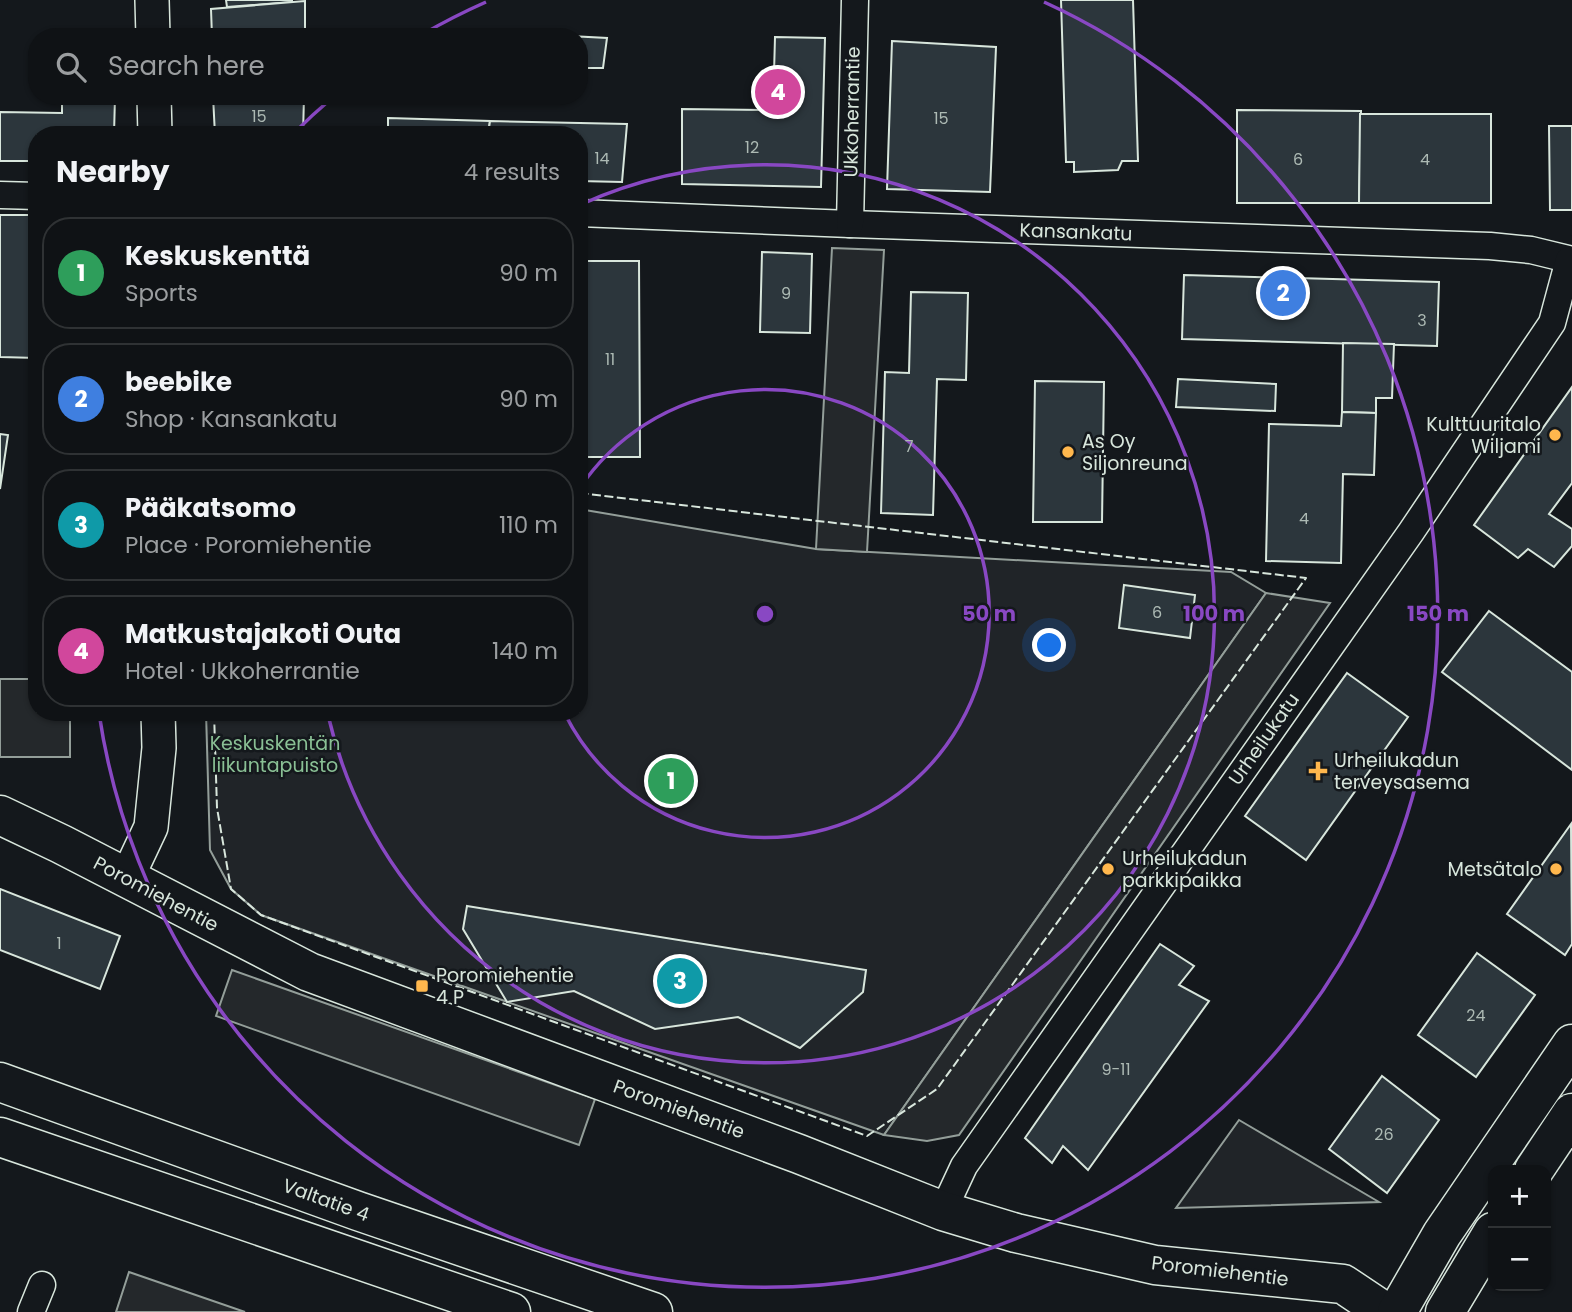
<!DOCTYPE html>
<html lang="en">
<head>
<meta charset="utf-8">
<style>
	:root { --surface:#0f1215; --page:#1d2022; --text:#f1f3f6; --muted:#9b9ea0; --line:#2f3234; --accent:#0f766e }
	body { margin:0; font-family:Poppins,sans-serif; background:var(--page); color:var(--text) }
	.controls { position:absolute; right:21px; bottom:21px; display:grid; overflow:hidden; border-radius:14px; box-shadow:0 2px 5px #0004 }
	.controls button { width:63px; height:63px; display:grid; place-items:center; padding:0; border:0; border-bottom:2px solid var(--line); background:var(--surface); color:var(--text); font:35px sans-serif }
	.you { position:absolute; left:1050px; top:646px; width:24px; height:24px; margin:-18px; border:5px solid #fff; border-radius:50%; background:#1a73e8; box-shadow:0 0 0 10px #1a73e833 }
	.badge { display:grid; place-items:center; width:46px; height:46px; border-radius:50%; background:var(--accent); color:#fff; font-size:23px; font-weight:700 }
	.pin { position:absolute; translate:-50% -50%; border:4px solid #fff; box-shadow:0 2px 7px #0006 }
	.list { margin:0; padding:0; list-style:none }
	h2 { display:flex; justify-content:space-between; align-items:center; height:91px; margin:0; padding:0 28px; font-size:30px }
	h2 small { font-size:23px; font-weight:400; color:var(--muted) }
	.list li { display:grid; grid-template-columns:46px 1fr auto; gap:21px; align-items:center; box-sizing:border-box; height:112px; margin:0 14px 14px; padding:0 14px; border:2px solid var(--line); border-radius:28px }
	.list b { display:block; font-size:26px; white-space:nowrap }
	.list p { margin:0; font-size:23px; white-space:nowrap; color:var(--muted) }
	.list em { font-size:23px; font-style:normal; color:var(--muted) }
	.icon { flex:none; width:38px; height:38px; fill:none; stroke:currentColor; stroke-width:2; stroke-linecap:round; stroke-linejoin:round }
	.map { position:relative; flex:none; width:1572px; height:1312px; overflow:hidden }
	.search { position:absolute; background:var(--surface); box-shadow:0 2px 5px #0004; left:28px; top:28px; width:560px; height:77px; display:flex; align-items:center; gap:18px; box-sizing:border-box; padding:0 24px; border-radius:28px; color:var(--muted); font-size:26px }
	.panel { position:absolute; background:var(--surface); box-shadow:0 2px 5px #0004; left:28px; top:126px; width:560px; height:595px; border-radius:28px }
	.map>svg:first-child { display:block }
	.green { fill:#202428; stroke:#939e99; stroke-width:2 }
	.parking { fill:#24282b; stroke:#939e99; stroke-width:2 }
	.building { fill:#2c363c; stroke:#d8e6dc; stroke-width:2 }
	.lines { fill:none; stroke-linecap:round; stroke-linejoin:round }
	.minor-casing { stroke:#d8e6dc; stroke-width:29 }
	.tertiary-casing { stroke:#d8e6dc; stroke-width:36 }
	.secondary-casing { stroke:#d8e6dc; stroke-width:41 }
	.trunk-casing { stroke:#d8e6dc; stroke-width:41 }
	.minor { stroke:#14181c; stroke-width:26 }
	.tertiary { stroke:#14181c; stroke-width:33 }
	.secondary { stroke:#14181c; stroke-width:38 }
	.trunk { stroke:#14181c; stroke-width:38 }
	.fence { stroke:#d8e6dc; stroke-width:2; stroke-dasharray:9 3.5; stroke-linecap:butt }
	.ring { fill:none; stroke:#8948c3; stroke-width:3.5 }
	.poi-dot { fill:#ffb74d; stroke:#14181c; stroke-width:2.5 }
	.labels { text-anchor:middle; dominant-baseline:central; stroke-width:5; stroke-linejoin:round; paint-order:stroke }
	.number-label { font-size:16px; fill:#adbab4 }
	.street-label { font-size:19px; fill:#d8e6dc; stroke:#14181c }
	.poi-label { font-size:19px; fill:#d8e6dc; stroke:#14181c; text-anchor:start }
	.park-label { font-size:19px; fill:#8ac095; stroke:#14181c }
	.centre { fill:#8948c3; stroke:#14181c; stroke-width:3.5 }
	.ring-label { font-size:21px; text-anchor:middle; font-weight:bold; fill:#8948c3; stroke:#14181c; stroke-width:5; stroke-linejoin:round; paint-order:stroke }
</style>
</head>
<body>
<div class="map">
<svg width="1572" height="1312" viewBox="0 0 1572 1312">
	<rect width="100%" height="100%" fill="#14181c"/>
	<g class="green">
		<path d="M579 509 816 549 1231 572 1266 593 884 1135 261 915 231 889 210 850 206 712H579Z"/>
		<path d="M1239 1120 1379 1202 1176 1208Z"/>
	</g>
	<g class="parking">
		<path d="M832 248 884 250 867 552 816 549Z"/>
		<path d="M1266 593 1330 603 959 1135 927 1141 884 1135Z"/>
		<path d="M0 679H37V712H70V757H0Z"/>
		<path d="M232 970 595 1099 579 1145 216 1016Z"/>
		<path d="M129 1272 245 1312H116Z"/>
	</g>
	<g class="building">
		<path d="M226 0H292V2L227 7Z"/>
		<path d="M1061 0H1133L1138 161H1122L1118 170 1074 172V162H1066Z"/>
		<path d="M305 1V37H212L211 9Z"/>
		<path d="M513 33 607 38 603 68H579V37H512Z"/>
		<path d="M775 37 825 38 821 187 682 184V109L773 110Z"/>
		<path d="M892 41 996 47 990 192 887 189Z"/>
		<path d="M62 96H115L114 135H37V161H0V112L62 113Z"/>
		<path d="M213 96H304L303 135H215Z"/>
		<path d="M1237 110 1361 111 1359 203H1237Z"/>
		<path d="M1360 114H1491V203H1359Z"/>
		<path d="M388 118 490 121 488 135H388Z"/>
		<path d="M490 121 627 124 622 182 579 181V135H488Z"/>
		<path d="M1549 126H1572V210H1550Z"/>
		<path d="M0 215H37V358L0 357Z"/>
		<path d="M762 252 812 254 810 333 760 332Z"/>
		<path d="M580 261H639L640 457H581Z"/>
		<path d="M1184 275 1439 282 1437 346 1182 339Z"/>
		<path d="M911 292 968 293 966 380 937 379 933 515 881 513 885 372 909 373Z"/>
		<path d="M1343 343 1394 344 1392 398H1376V413L1342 412Z"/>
		<path d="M1178 379 1276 384 1275 411 1176 407Z"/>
		<path d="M1035 381 1104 382 1102 522H1033Z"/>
		<path d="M1572 387V483L1549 514 1572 529V546L1554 567 1528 549 1518 558 1474 525Z"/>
		<path d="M1342 412 1376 413 1374 475 1343 474 1341 563 1266 561 1269 424 1341 426Z"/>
		<path d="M0 434 8 435 0 489Z"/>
		<path d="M1124 585 1195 595 1190 638 1119 628Z"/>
		<path d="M1489 611 1572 672V770L1442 672Z"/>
		<path d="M1347 673 1408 717 1306 860 1245 816Z"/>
		<path d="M1571 824 1572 944 1565 955 1507 914Z"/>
		<path d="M0 889 120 936 100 989 0 950Z"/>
		<path d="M467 906 866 970 863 992 800 1048 738 1017 655 1029 574 991 507 1002 463 929Z"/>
		<path d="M1160 944 1194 966 1179 985 1209 1001 1088 1170 1063 1146 1052 1163 1025 1138Z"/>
		<path d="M1477 953 1535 995 1476 1077 1418 1035Z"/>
		<path d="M1382 1076 1439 1120 1387 1193 1329 1149Z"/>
	</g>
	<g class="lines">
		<g class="minor-casing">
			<g id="minor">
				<path d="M0 195 37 196"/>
				<path d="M579 213 850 224 1490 246 1531 250 1572 260"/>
				<path d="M850 224 855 0"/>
				<path d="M943 1211 964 1166 1411 532 1552 323 1569 260"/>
				<path d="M31 1312 42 1285"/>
			</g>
		</g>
		<g class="tertiary-casing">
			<g id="tertiary">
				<path d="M152 0 153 37"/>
				<path d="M154 96 155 135"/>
				<path d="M127 878 151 827 159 748 158 712"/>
			</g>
		</g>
		<g class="secondary-casing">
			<g id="secondary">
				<path d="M0 815 61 844 309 972 799 1154 943 1211 1016 1233 1155 1265 1343 1284 1385 1312"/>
				<path d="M1534 1170 1572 1113"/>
				<path d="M1397 1312 1442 1234 1572 1044"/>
				<path d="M1445 1312 1493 1232"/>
			</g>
		</g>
		<g class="trunk-casing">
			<g id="trunk">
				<path d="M0 1082 358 1211 653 1312"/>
				<path d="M0 1137 511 1312"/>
			</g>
		</g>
		<use href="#minor" class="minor"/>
		<use href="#tertiary" class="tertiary"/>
		<use href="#secondary" class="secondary"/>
		<use href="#trunk" class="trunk"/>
		<path class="fence" d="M214 712 217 808 231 889 261 915 867 1136 937 1089 1306 578 579 493"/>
	</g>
	<g class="ring">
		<path d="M579 489A224 224 0 1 1 565 714"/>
		<path d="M582 204A449 449 0 1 1 328 715"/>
		<path d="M293 134A673 673 0 0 1 332 98M423 34A673 673 0 0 1 486 2M1044 2A673 673 0 1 1 99 713"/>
	</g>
	<g class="poi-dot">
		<circle cx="1555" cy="435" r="7"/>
		<circle cx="1068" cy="452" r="7"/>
		<path d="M1314.5 760.5h7v7h7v7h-7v7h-7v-7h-7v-7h7z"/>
		<circle cx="1108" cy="869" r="7"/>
		<circle cx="1556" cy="869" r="7"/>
		<rect x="415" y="979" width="14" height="14" rx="3.5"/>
	</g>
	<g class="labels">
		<g class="number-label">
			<text x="259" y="116">15</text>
			<text x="941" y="118">15</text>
			<text x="752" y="147">12</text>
			<text x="602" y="158">14</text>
			<text x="1298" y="159">6</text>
			<text x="1425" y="159">4</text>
			<text x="786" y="293">9</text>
			<text x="1422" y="320">3</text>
			<text x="610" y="359">11</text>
			<text x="909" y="446">7</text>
			<text x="1304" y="518">4</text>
			<text x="1157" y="612">6</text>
			<text x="59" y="943">1</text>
			<text x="1476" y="1015">24</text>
			<text x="1116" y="1069">9-11</text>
			<text x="1384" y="1134">26</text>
		</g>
		<g class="street-label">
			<text transform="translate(852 112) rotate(-89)">Ukkoherrantie</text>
			<text transform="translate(1076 232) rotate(2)">Kansankatu</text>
			<text transform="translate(1264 739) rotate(-55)">Urheilukatu</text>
			<text transform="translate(156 894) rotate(28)">Poromiehentie</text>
			<text transform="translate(679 1109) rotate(20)">Poromiehentie</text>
			<text transform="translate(326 1200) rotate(20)">Valtatie 4</text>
			<text transform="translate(1220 1271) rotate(7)">Poromiehentie</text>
		</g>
		<g class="poi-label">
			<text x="1541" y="424" text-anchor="end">Kulttuuritalo<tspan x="1541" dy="22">Wiljami</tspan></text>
			<text x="1082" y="441">As Oy<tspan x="1082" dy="22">Siljonreuna</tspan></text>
			<text x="1334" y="760">Urheilukadun<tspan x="1334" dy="22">terveysasema</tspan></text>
			<text x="1122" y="858">Urheilukadun<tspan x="1122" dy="22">parkkipaikka</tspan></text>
			<text x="1542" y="869" text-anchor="end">Metsätalo</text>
			<text x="436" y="975">Poromiehentie<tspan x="436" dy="22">4 P</tspan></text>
		</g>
		<g class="park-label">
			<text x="275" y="743">Keskuskentän<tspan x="275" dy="22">liikuntapuisto</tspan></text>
		</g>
	</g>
	<circle cx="765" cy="614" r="10" class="centre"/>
	<g class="ring-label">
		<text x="989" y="621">50 m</text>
		<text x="1214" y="621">100 m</text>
		<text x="1438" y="621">150 m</text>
	</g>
</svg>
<div class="controls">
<button>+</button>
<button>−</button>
</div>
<div class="you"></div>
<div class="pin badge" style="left:671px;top:781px;background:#2e9e5b">1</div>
<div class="pin badge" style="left:1283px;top:293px;background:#3f7fe0">2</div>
<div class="pin badge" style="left:680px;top:981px;background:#0f9aa8">3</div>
<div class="pin badge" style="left:778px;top:92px;background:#d1479c">4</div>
<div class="search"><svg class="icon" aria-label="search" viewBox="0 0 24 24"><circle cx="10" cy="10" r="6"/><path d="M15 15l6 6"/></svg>Search here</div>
<section class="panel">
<h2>Nearby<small>4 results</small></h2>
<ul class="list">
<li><span class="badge" style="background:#2e9e5b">1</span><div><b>Keskuskenttä</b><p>Sports</p></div><em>90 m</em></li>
<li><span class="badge" style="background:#3f7fe0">2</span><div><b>beebike</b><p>Shop · Kansankatu</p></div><em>90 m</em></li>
<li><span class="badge" style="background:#0f9aa8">3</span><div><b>Pääkatsomo</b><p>Place · Poromiehentie</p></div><em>110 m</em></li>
<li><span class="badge" style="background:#d1479c">4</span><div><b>Matkustajakoti Outa</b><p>Hotel · Ukkoherrantie</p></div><em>140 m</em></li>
</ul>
</section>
</div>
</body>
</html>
